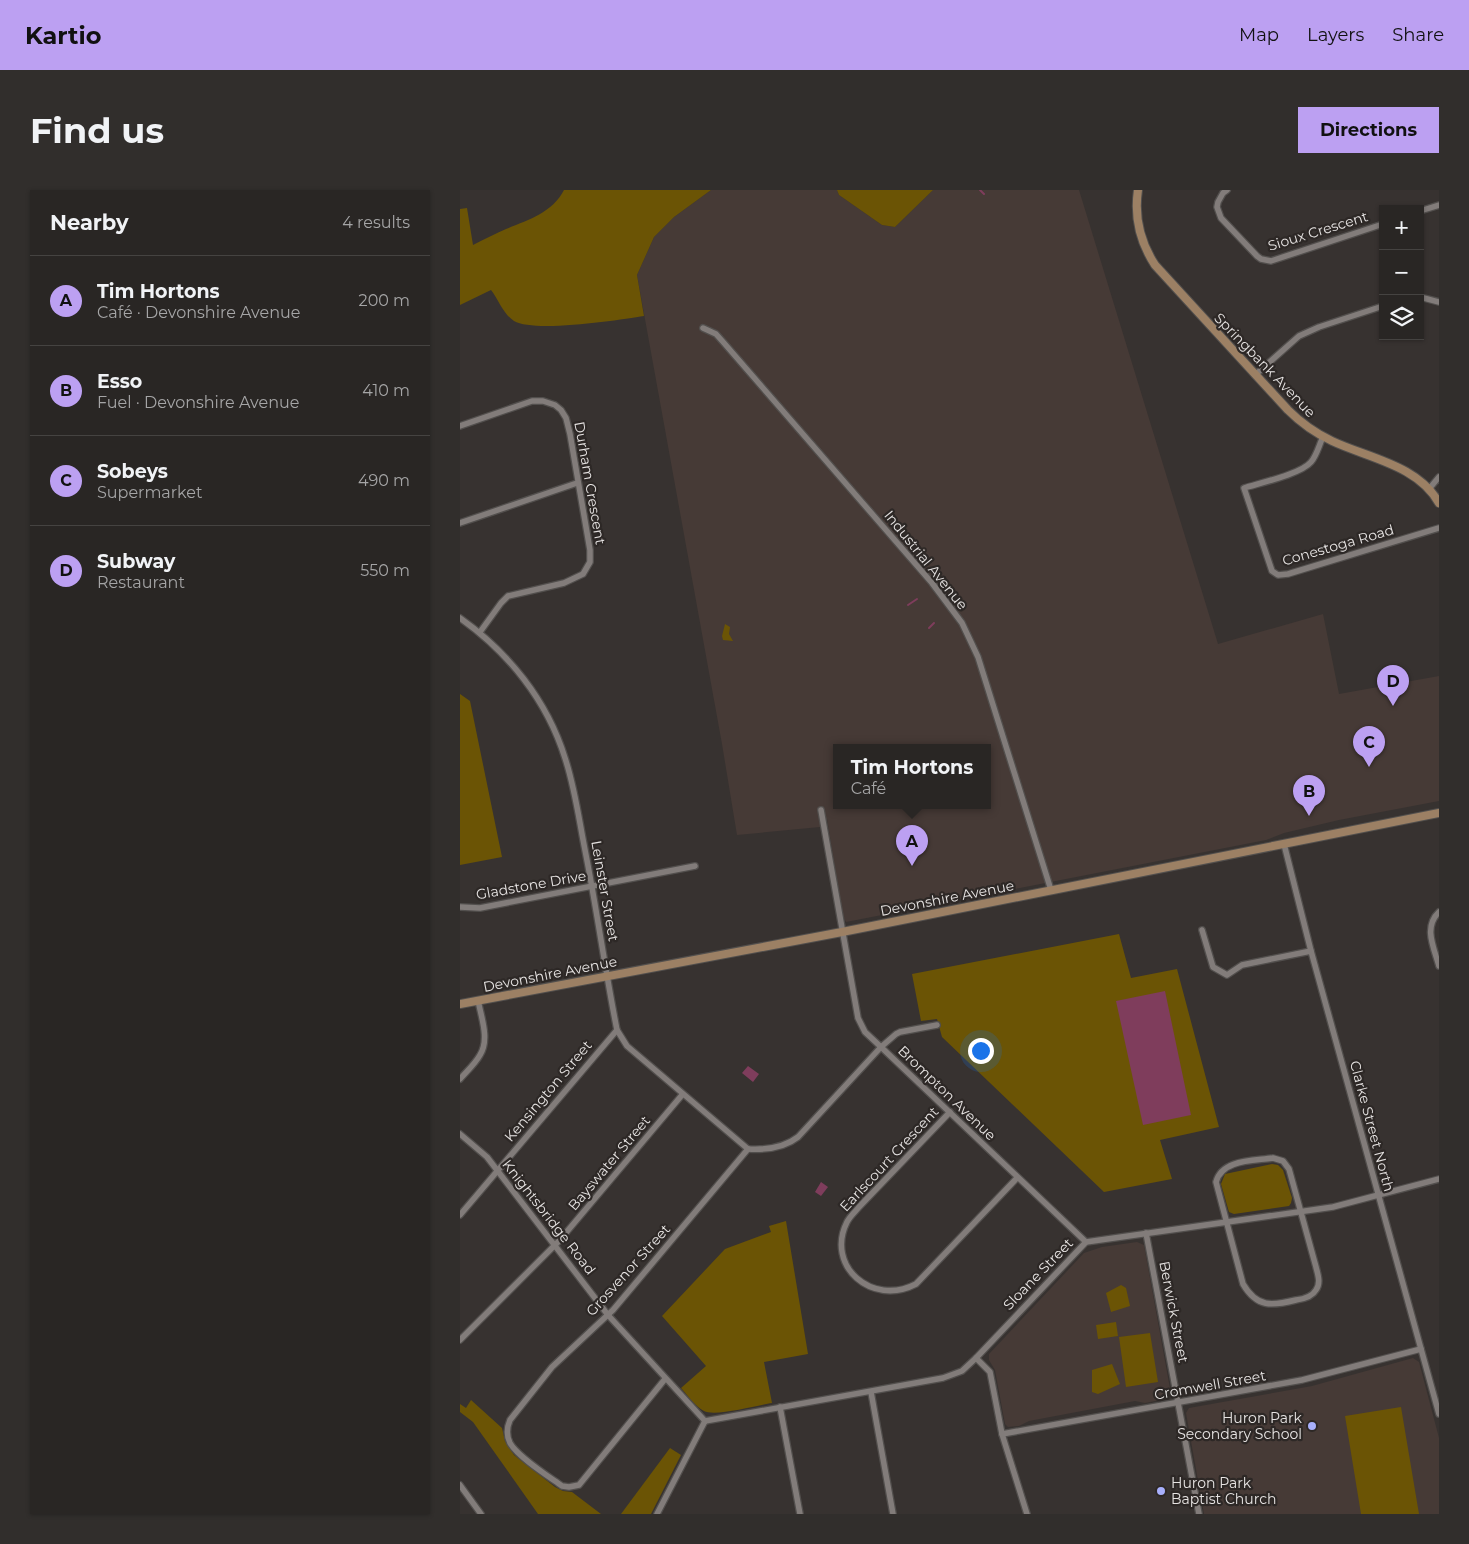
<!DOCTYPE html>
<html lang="en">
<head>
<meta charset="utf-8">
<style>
	:root { --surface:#292624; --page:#312e2c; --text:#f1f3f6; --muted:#a5a5a6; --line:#454341; --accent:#bca0f2 }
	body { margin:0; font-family:Montserrat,sans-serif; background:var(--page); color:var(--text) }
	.controls { position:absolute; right:15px; top:15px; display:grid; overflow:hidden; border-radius:0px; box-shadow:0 1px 4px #0004 }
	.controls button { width:45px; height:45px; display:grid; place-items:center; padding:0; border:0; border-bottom:1px solid var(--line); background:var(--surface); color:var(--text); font:25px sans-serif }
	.you { position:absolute; left:520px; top:860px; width:18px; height:18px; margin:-12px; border:4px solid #fff; border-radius:50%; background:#1a73e8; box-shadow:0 0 0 8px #1a73e833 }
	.badge { display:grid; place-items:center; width:32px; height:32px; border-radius:50%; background:var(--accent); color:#111; font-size:16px; font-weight:700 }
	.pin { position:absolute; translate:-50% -41px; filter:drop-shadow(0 1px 2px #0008) }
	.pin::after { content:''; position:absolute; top:26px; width:18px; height:15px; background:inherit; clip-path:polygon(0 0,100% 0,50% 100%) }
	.popup { position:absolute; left:373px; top:554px; width:158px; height:65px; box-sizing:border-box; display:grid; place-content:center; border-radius:0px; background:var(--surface); filter:drop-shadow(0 1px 4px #0005); font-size:16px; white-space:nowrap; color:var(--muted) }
	.popup b { font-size:19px; color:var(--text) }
	.popup::after { content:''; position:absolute; left:50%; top:100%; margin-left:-10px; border:10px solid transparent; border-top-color:var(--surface) }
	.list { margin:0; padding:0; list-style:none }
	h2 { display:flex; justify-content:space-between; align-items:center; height:65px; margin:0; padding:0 20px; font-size:21px }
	h2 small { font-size:16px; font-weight:400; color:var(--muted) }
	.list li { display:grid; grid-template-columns:32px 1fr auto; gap:15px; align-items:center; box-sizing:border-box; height:90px; padding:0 20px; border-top:1px solid var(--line) }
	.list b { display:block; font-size:19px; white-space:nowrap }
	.list p { margin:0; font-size:16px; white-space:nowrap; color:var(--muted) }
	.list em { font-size:16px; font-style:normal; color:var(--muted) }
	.icon { flex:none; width:28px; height:28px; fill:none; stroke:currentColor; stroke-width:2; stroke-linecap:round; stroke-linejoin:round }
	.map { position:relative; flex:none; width:979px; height:1324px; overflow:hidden; border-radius:0px }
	header { display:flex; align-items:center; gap:30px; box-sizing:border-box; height:70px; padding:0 25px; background:var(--accent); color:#111 }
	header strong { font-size:24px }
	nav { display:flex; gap:28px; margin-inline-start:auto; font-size:18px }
	.intro { display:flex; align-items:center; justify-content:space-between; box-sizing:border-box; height:120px; padding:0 30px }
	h1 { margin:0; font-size:35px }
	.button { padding:12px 22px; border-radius:0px; background:var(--accent); color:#111; font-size:18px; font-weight:700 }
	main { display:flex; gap:30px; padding:0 30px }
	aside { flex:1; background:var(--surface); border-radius:0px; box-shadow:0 1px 4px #0004 }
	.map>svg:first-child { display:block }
	.built { fill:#463a36; fill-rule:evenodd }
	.green { fill:#6b5405 }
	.water { fill:#7f3d5c }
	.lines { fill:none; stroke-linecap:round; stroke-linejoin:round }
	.stream { stroke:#7f3d5c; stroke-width:2 }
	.minor-casing { stroke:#524f4d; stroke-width:8 }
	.secondary-casing { stroke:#524f4d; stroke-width:10 }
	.minor { stroke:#827c7a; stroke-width:5.5 }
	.secondary { stroke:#9c8064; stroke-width:8 }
	.poi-dot { fill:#a8b0fc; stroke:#2d2826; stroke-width:2 }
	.labels { text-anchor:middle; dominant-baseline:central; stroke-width:4.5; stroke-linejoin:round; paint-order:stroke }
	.street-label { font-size:14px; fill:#e7e4e3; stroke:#2d2826 }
	.poi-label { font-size:14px; fill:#e7e4e3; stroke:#2d2826; text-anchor:end }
</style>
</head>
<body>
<header>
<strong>Kartio</strong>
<nav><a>Map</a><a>Layers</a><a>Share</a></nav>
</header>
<div class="intro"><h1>Find us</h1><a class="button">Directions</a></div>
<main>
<aside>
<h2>Nearby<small>4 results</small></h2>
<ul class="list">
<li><span class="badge">A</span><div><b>Tim Hortons</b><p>Café · Devonshire Avenue</p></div><em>200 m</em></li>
<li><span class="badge">B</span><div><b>Esso</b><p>Fuel · Devonshire Avenue</p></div><em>410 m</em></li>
<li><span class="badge">C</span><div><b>Sobeys</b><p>Supermarket</p></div><em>490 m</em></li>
<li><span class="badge">D</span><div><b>Subway</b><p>Restaurant</p></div><em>550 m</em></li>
</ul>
</aside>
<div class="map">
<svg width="979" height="1324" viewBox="0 0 979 1324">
	<rect width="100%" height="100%" fill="#373230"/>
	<g class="built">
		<path d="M251 0H377L379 5 422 35 435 37 473 0H619L758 454 863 424 879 504 979 486V611L879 630 824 643 806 650 386 732 383 726 367 629 360 637 277 645 262 554 177 85 194 47 214 27ZM377 557H527V615H377Z"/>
		<path d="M677 1052 684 1055 711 1204 705 1209 685 1213 675 1211 569 1231 559 1236 548 1237 545 1234 535 1180 529 1170V1164L624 1063 642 1057Z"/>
		<path d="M953 1168 959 1172 979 1248V1324H744L726 1223 729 1218 852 1196Z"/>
	</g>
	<g class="green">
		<path d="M104 0H251L214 27 194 47 177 85 184 126C159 130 74 143 54 131 44 125 38 109 31 100L0 115V19L7 18 13 55C24 49 35 44 46 39 68 30 92 23 104 0Z"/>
		<path d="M377 0H473L435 37 422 35 379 5Z"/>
		<path d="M265 434 270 437 269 444 273 451 263 450 262 446Z"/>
		<path d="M0 504 10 511 42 667 0 675Z"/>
		<path d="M659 744 671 788 717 779 759 937 700 950 712 989 644 1002 482 847 477 829 461 831 452 784Z"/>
		<path d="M812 974 818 975 823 980 832 1008 831 1013 829 1016 774 1024 769 1022 761 994 765 984Z"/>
		<path d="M326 1031 348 1164 304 1172 312 1213C298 1215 255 1227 244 1221 235 1216 228 1206 221 1198L246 1176 202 1126 265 1059 311 1042 309 1036Z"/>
		<path d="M661 1095 666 1098 670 1116 651 1122 646 1103Z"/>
		<path d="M656 1132 658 1146 638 1149 636 1135Z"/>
		<path d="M690 1143 698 1192 666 1197 659 1147Z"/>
		<path d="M652 1174 660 1194 638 1204 632 1202V1180Z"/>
		<path d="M11 1210 42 1238 45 1251 54 1265 95 1297 103 1301 112 1302 141 1324H78L13 1232 0 1222V1214L6 1218Z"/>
		<path d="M941 1217 959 1324H901L885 1226Z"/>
		<path d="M210 1258 221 1265 191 1324H161Z"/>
	</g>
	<g class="water">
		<path d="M705 801 731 925 683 935 656 811Z"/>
		<path d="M288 876 299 884 293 892 282 883Z"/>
		<path d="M361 992 368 997 361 1006 355 1002Z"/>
	</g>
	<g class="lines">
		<g class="stream">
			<path d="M520 0 524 4"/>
			<path d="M448 415 457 409"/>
			<path d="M469 438 474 433"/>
		</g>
		<g class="minor-casing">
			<g id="minor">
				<path d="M767 0 763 3 758 12 757 17 761 28 797 66 801 69 811 71 923 34"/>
				<path d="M960 21 979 15"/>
				<path d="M960 107 979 112"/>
				<path d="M243 138 256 144 264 153 472 393 502 433 518 467 591 700"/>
				<path d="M795 185 839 146 859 137 923 116"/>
				<path d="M0 236 72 211H83L95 215 101 220 106 228 110 244 130 360V372L123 384 104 393 48 406 41 413 20 442"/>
				<path d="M863 247C859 255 857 265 851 272 841 284 800 293 784 298L812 381 818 385 828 384 979 338"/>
				<path d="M969 299 979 287"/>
				<path d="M0 333 117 293"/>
				<path d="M0 428C48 462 87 510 105 568 115 598 119 630 125 660 137 720 145 780 157 840L167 856 288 959"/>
				<path d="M361 620 398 828 405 842 421 857 626 1052"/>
				<path d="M824 654 851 761 979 1224"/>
				<path d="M0 717 20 718 235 676"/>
				<path d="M979 722C963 737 974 758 979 776"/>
				<path d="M742 740 753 777 767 785 782 775 851 761"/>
				<path d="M0 889C7 881 15 874 20 865 30 849 21 827 18 810"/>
				<path d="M490 922 399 1017C395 1022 390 1026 387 1032 365 1076 412 1117 456 1094L557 988"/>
				<path d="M0 944 27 967 148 1125 245 1231"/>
				<path d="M288 959C306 960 324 958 338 947L421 857 436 844 440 842 477 835"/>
				<path d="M813 968 823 971 829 979 856 1077C858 1085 861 1093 856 1100 852 1107 844 1109 836 1110 812 1116 797 1118 783 1094L756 992C762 969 794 971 813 968Z"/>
				<path d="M0 1025 157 840"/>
				<path d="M686 1043 739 1324"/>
				<path d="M0 1150 99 1051 222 905"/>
				<path d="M516 1168 530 1182 542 1244 567 1324"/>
				<path d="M205 1189 119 1295 109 1297 102 1296C88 1286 58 1267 50 1253 46 1245 47 1237 50 1230L92 1177 153 1120 288 959"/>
				<path d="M411 1202 433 1324"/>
				<path d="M320 1217 340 1324"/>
				<path d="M245 1231 483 1188 502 1181 516 1168 626 1052 873 1017 979 989"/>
				<path d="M542 1244 842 1190 961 1159"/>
				<path d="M0 1295 21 1324"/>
				<path d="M197 1324 245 1231"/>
			</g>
		</g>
		<g class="secondary-casing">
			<g id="secondary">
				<path d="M678 0C674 27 680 52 695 75L828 220C841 233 855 243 872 251 908 268 958 275 979 313"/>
				<path d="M0 814 382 742 979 623"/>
			</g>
		</g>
		<use href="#minor" class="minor"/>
		<use href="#secondary" class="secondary"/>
	</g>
	<g class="poi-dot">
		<circle cx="852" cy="1236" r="5"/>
		<circle cx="701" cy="1301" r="5"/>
	</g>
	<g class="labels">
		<g class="street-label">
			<text transform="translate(858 41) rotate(-17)">Sioux Crescent</text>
			<text transform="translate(805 175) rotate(46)">Springbank Avenue</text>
			<text transform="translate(130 293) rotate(80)">Durham Crescent</text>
			<text transform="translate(878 355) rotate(-16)">Conestoga Road</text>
			<text transform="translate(466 370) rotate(51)">Industrial Avenue</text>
			<text transform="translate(71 695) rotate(-10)">Gladstone Drive</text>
			<text transform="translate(145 701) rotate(80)">Leinster Street</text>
			<text transform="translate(487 708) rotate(-11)">Devonshire Avenue</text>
			<text transform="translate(90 784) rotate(-11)">Devonshire Avenue</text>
			<text transform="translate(88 901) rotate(-50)">Kensington Street</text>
			<text transform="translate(487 903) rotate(44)">Brompton Avenue</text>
			<text transform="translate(912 936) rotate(75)">Clarke Street North</text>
			<text transform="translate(429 969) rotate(-47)">Earlscourt Crescent</text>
			<text transform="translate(149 973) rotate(-50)">Bayswater Street</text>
			<text transform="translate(89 1027) rotate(52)">Knightsbridge Road</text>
			<text transform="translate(168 1080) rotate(-48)">Grosvenor Street</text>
			<text transform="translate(578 1084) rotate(-46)">Sloane Street</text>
			<text transform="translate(714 1122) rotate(79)">Berwick Street</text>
			<text transform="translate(750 1195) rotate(-10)">Cromwell Street</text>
		</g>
		<g class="poi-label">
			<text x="842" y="1228">Huron Park<tspan x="842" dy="16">Secondary School</tspan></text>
			<text x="711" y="1293" text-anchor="start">Huron Park<tspan x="711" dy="16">Baptist Church</tspan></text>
		</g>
	</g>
</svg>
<div class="controls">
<button>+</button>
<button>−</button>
<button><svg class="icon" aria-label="layers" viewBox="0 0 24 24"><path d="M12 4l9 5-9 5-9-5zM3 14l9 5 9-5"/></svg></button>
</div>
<div class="you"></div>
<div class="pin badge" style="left:452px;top:676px">A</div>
<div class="popup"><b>Tim Hortons</b>Café</div>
<div class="pin badge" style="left:849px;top:626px">B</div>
<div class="pin badge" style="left:909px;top:577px">C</div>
<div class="pin badge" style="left:933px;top:516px">D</div>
</div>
</main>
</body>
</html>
